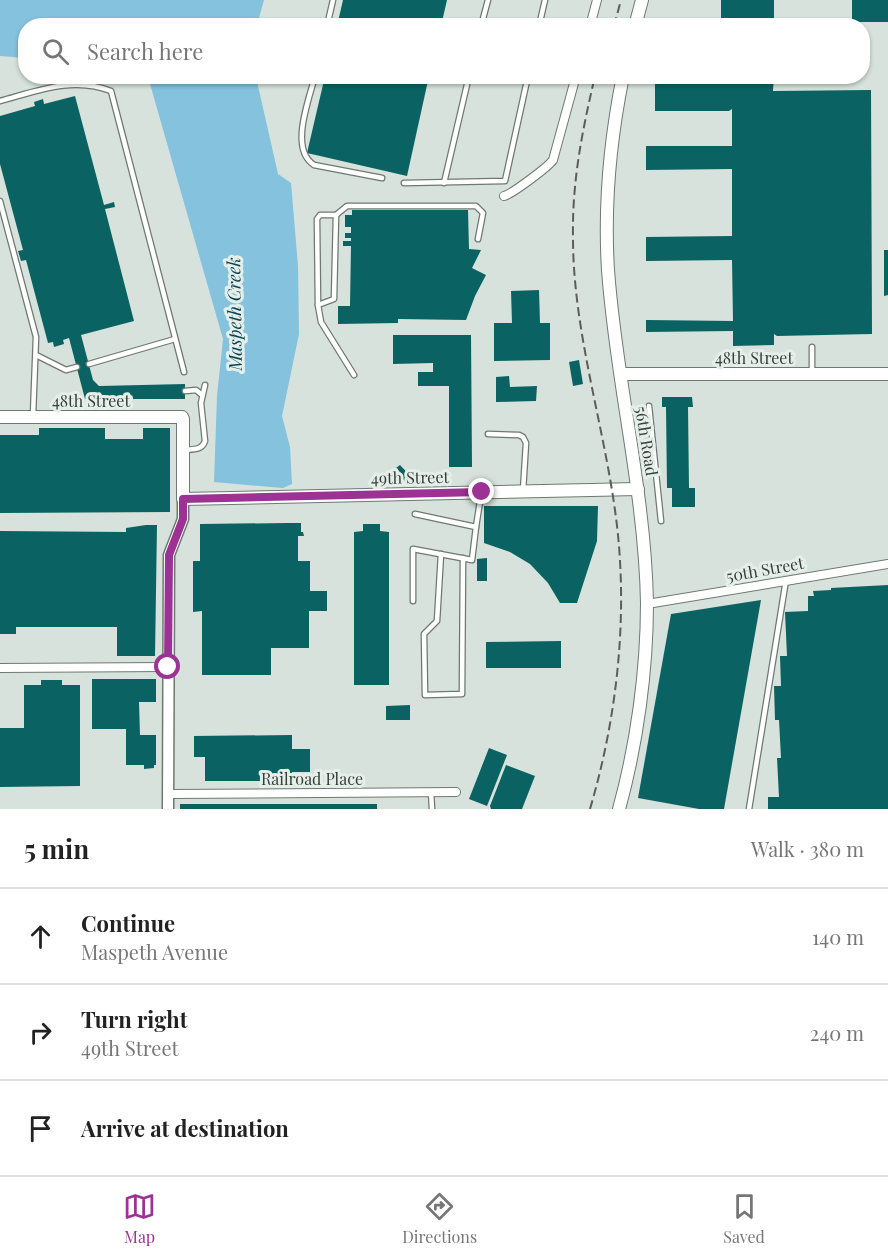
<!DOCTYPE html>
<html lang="en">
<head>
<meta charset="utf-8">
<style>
	:root { --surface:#fff; --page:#f6f6f6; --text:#222; --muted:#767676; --line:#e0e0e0; --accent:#9b3294 }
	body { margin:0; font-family:"Playfair Display",serif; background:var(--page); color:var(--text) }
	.stop { position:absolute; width:18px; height:18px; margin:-14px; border:4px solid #9b3294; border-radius:50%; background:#fff }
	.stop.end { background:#9b3294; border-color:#fff; box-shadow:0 2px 6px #0008 }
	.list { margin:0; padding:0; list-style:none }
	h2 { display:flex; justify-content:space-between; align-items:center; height:78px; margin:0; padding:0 24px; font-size:26px }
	h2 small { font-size:20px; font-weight:400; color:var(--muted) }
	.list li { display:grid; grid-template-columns:39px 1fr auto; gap:18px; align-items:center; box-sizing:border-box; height:96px; padding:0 24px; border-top:2px solid var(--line) }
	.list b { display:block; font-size:22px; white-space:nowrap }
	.list p { margin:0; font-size:20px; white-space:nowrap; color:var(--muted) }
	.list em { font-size:20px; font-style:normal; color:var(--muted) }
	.icon { flex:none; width:33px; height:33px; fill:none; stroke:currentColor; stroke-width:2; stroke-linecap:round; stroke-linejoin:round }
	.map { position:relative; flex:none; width:888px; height:809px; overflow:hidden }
	.search { position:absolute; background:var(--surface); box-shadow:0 2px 4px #0004; left:18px; right:18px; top:18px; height:66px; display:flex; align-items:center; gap:15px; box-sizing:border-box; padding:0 21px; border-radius:24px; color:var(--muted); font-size:22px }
	.sheet { height:366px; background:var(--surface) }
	nav { display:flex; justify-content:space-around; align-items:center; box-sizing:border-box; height:84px; border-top:2px solid var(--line); background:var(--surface); font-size:16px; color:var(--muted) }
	nav a { display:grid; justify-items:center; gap:3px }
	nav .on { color:var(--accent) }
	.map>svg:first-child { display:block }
	.water { fill:#84c2de }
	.building { fill:#0a6362 }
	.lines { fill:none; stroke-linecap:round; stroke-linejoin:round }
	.service-casing { stroke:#6f7973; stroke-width:7 }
	.minor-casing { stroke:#6f7973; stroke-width:10 }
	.tertiary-casing { stroke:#6f7973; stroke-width:13 }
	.secondary-casing { stroke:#6f7973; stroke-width:14 }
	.service { stroke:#fff; stroke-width:4.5 }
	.minor { stroke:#fff; stroke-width:8 }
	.tertiary { stroke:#fff; stroke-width:10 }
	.secondary { stroke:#fff; stroke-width:12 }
	.rail { stroke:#5a5f5c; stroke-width:2; stroke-dasharray:9 4.5; stroke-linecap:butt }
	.route { stroke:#9b3294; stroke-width:8 }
	.labels { text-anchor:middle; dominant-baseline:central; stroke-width:6; stroke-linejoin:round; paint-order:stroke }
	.street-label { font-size:16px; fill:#383c3a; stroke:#e3efe8 }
	.water-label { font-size:18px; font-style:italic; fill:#063e52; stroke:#e3efe8 }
</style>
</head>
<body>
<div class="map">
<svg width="888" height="809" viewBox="0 0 888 809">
	<rect width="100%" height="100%" fill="#d6e2db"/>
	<g class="water">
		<path d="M0 0H264L257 25 26 26 25 58 0 56Z"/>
		<path d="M148 77H256L278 174 291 183 298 266 299 334 282 416 290 447 292 484 283 488 214 482 217 396 223 339Z"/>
	</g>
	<g class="building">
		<path d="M343 0H447L441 26H337Z"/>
		<rect x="721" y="0" width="53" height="26"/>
		<rect x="852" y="0" width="36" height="22"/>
		<path d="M325 76H429L407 176 307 153Z"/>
		<path d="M721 76H774L773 91 871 90 872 334 777 336 774 334V345L733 346V331L646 332V320L733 321 732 260 646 261V237L732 236V169L646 170V146H732V109L729 111H655V80H721Z"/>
		<path d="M75 96 104 205 114 202 115 207 105 209 134 321 81 335 93 380 99 386 185 384V399H85L69 338 63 340 64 344 54 347 53 342 48 343 26 260 21 261 18 251 23 250 0 164V116L35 106 34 102 43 99 44 104Z"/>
		<path d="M352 210H468L469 249 481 250 472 268 486 275 475 296 466 320 398 319V323L338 324V306H350L351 246H343V241H351V238H345V233H351V227H345V215H352Z"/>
		<path d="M884 250H888V295L884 296Z"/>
		<path d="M539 290 540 323H550V360L494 361V323H512L511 291Z"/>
		<path d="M393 335H471L472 467H449V386H418V372H433V363L393 364Z"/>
		<path d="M579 360 583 384 573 386 569 362Z"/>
		<path d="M509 376 510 387 537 386 536 401 496 402V377Z"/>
		<path d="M662 397H692L693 407H688L689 488H695V507H672V488H667L666 407H662Z"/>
		<path d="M39 428H105V439H143V428H170V512L0 513V435H39Z"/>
		<path d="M400 465 414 480 411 483 407 480 405 482 401 477 403 475 396 468Z"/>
		<path d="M484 506H598L597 541 577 603H560L548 583 530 564 510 552 484 543Z"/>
		<path d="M288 523H301V532H303L304 536H298V561H310V591H327V611H309V648H271V675H202V611L193 612V561H200V524Z"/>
		<path d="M363 524H380V531L389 532V685H354V532L363 531Z"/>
		<path d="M146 525H157L155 656H117V627H16V634H0V531L126 532V528Z"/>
		<path d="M487 558V581H477V559Z"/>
		<path d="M888 585V809H768V797H779L777 758H781L779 720H775L774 686H781L780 656H787L785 612 808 611V596H814L813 591 831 590V588Z"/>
		<path d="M761 600 724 809H699L638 798 671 614Z"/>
		<path d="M561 641V668H486V642Z"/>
		<path d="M92 679H156V702H139L140 735H156V765H154V768L144 769V765H126V729H92Z"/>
		<path d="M41 680H62V685H80V786L0 787V728H24V685H41Z"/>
		<path d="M410 705V720H386V706Z"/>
		<path d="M292 735V749H310V772H292V781H205V757H194V736Z"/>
		<path d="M489 748 507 755 487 806 469 799Z"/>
		<path d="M506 765 535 776 522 809H491L490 806Z"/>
		<rect x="180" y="804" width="197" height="5"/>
	</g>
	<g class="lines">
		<g class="service-casing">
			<g id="service">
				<path d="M327 26 333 0"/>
				<path d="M481 26 488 0"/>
				<path d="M539 26 545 0"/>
				<path d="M315 76C309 100 289 149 314 165L382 178"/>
				<path d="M0 101C37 91 73 76 111 91L184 372"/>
				<path d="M404 183 505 181 528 76"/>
				<path d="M444 183 469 76"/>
				<path d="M0 201 36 337 33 415"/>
				<path d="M318 305 334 299 336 215"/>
				<path d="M812 347V374"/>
				<path d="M36 355 66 370 77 367"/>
				<path d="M89 364 175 339"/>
				<path d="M354 375 321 322 318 305 317 219 320 215H336L347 206H476L483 213 478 239"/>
				<path d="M185 391 196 390 202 395"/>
				<path d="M649 406 661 521"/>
				<path d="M488 434 519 435 523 437 526 443 523 491"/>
				<path d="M183 450C192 449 202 451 205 441L201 403 205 385"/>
				<path d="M415 514 476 527 481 495"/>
				<path d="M441 554 437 621 424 634 425 695 462 694 463 558"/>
				<path d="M413 601V549L472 560 476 527"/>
				<path d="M431 792 432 809"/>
				<path d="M749 809 786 580"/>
			</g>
		</g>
		<g class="minor-casing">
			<g id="minor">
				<path d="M590 26 597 0"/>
				<path d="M504 196C512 194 548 167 553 160L576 76"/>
				<path d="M647 604 888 564"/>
				<path d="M0 668 168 667"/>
				<path d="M168 794 456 792"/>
			</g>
		</g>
		<g class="tertiary-casing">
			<path id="tertiary" d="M168 809 169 555 183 519V499"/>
		</g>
		<g class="secondary-casing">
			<g id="secondary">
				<path d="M635 26 642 0"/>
				<path d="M621 374H888"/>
				<path d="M0 417H182L183 419V499L638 489"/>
				<path d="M619 809C637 744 647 670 647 603 645 491 616 382 608 270 604 205 610 140 623 76"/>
			</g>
		</g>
		<use href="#service" class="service"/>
		<use href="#minor" class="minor"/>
		<use href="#tertiary" class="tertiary"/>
		<use href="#secondary" class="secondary"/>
		<g class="rail">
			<path d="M614 26 621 0"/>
			<path d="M590 809C616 721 627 626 618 535 608 436 573 337 573 238 572 181 582 132 595 76"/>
		</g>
	</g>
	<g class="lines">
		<path class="route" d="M168 667 169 555 183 519V499L482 492"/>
	</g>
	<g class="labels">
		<g class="street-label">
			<text x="754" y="357">48th Street</text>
			<text x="91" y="400">48th Street</text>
			<text transform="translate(647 441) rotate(81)">56th Road</text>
			<text transform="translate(410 477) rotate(-1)">49th Street</text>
			<text transform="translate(765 569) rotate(-10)">50th Street</text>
			<text x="312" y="778">Railroad Place</text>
		</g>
		<g class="water-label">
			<text transform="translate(234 314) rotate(-91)">Maspeth Creek</text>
		</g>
	</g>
</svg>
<div class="stop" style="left:168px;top:667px"></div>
<div class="stop end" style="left:482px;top:492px"></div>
<div class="search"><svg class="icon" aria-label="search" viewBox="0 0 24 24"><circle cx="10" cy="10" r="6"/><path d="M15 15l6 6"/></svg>Search here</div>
</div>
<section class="sheet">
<h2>5 min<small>Walk · 380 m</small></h2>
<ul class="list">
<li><svg class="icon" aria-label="ahead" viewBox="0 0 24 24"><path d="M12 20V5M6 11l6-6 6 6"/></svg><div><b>Continue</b><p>Maspeth Avenue</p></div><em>140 m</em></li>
<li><svg class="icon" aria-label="right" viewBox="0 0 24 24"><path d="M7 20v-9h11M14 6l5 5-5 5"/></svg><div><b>Turn right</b><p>49th Street</p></div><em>240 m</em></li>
<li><svg class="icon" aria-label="arrive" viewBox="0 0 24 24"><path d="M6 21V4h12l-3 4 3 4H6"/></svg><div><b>Arrive at destination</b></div></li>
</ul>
</section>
<nav>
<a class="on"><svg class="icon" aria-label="map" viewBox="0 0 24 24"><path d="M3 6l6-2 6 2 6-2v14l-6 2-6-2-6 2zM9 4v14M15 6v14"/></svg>Map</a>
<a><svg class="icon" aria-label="directions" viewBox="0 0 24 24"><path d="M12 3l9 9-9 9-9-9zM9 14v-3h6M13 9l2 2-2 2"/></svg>Directions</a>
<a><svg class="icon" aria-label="saved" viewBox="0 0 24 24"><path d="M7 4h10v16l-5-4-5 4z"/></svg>Saved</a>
</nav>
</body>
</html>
